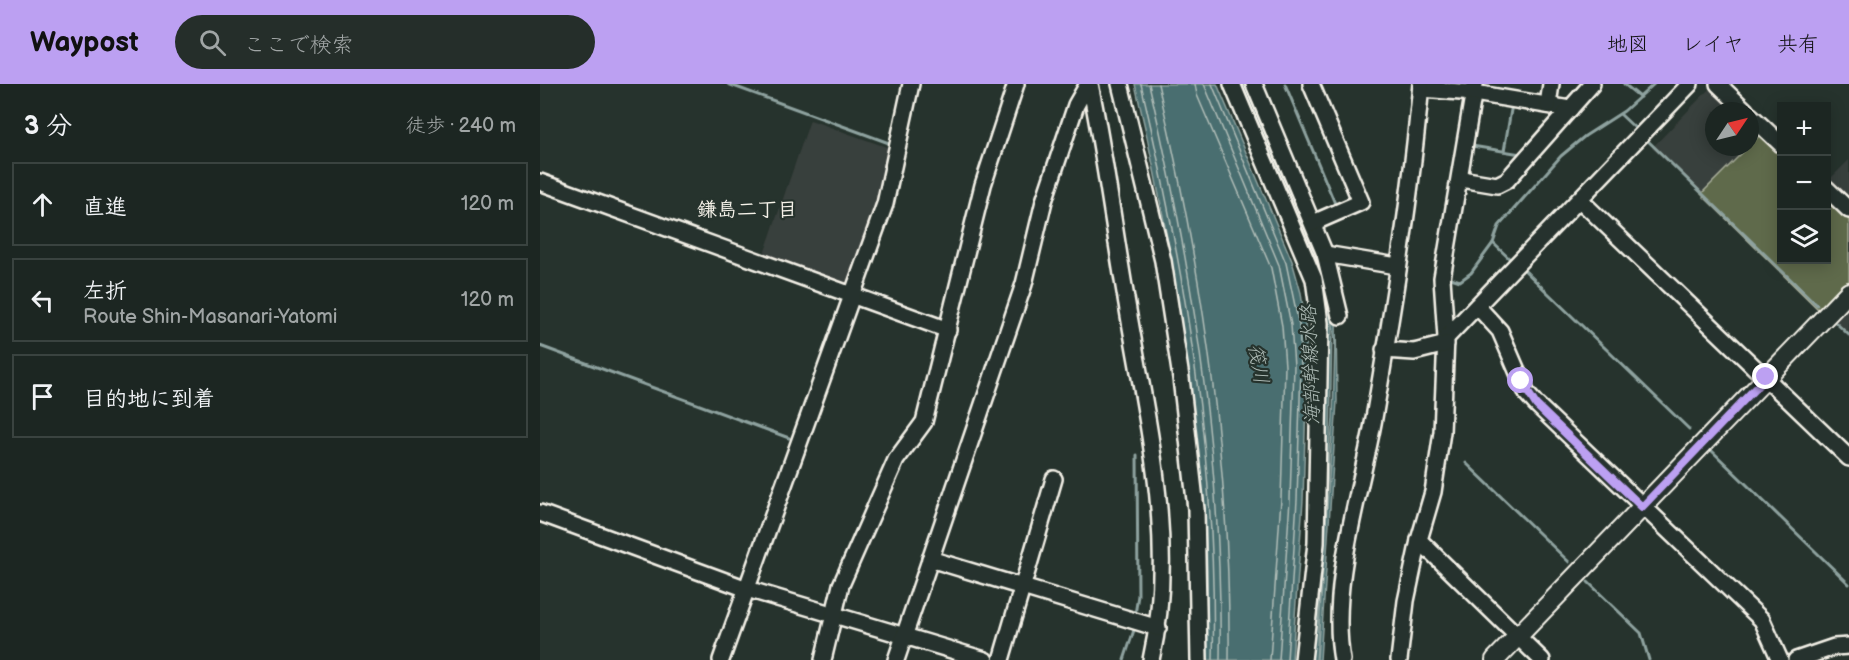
<!DOCTYPE html>
<html lang="ja">
<head>
<meta charset="utf-8">
<style>
	:root { --surface:#1c2622; --page:#252e2a; --text:#f1f3f6; --muted:#a0a5a5; --line:#3a4340; --accent:#bca0f2 }
	body { margin:0; font-family:"Balsamiq Sans","Klee One",sans-serif; background:var(--page); color:var(--text) }
	.controls { position:absolute; right:18px; top:18px; display:grid; overflow:hidden; border-radius:0px; box-shadow:0 3px 15px #0003 }
	.controls button { width:54px; height:54px; display:grid; place-items:center; padding:0; border:0; border-bottom:2px solid var(--line); background:var(--surface); color:var(--text); font:30px sans-serif }
	.compass { position:absolute; left:1165px; top:18px; width:54px; height:54px; border-radius:50%; background:var(--surface); box-shadow:0 3px 15px #0003; rotate:55deg }
	.stop { position:absolute; width:18px; height:18px; margin:-14px; border:4px solid #bca0f2; border-radius:50%; background:#fff }
	.stop.end { background:#bca0f2; border-color:#fff; box-shadow:0 2px 6px #0008 }
	.list { margin:0; padding:0; list-style:none }
	h2 { display:flex; justify-content:space-between; align-items:center; height:78px; margin:0; padding:0 24px; font-size:26px }
	h2 small { font-size:20px; font-weight:400; color:var(--muted) }
	.list li { display:grid; grid-template-columns:39px 1fr auto; gap:18px; align-items:center; box-sizing:border-box; height:84px; margin:0 12px 12px; padding:0 12px; border:2px solid var(--line); border-radius:0px }
	.list b { display:block; font-size:22px; white-space:nowrap }
	.list p { margin:0; font-size:20px; white-space:nowrap; color:var(--muted) }
	.list em { font-size:20px; font-style:normal; color:var(--muted) }
	.icon { flex:none; width:33px; height:33px; fill:none; stroke:currentColor; stroke-width:2; stroke-linecap:round; stroke-linejoin:round }
	.map { position:relative; flex:none; width:1309px; height:576px; overflow:hidden }
	header { display:flex; align-items:center; gap:36px; box-sizing:border-box; height:84px; padding:0 30px; background:var(--accent); color:#111 }
	header strong { font-size:28px }
	nav { display:flex; gap:33px; margin-inline-start:auto; font-size:21px }
	.search { width:420px; height:54px; background:var(--page); display:flex; align-items:center; gap:15px; box-sizing:border-box; padding:0 21px; border-radius:33px; color:var(--muted); font-size:22px }
	main { display:flex }
	aside { flex:1; background:var(--surface) }
	.map>svg:first-child { display:block }
	.built { fill:#393f3c }
	.green { fill:#5e6b4c; stroke:#a9ae9a; stroke-width:1.5 }
	.water { fill:#4a6e6f; stroke:#8ea29f; stroke-width:1.5 }
	.lines { fill:none; stroke-linecap:round; stroke-linejoin:round }
	.shore { stroke:#b0bdb8; stroke-width:1.5 }
	.stream { stroke:#8ea29f; stroke-width:3 }
	.minor-casing { stroke:#f4f1e8; stroke-width:20 }
	.major-casing { stroke:#f4f1e8; stroke-width:22 }
	.minor { stroke:#26332d; stroke-width:15 }
	.major { stroke:#26332d; stroke-width:18 }
	.route { stroke:#bca0f2; stroke-width:8 }
	.labels { text-anchor:middle; dominant-baseline:central; stroke-width:4.5; stroke-linejoin:round; paint-order:stroke }
	.neighbourhood-label { font-size:20px; font-weight:bold; fill:#f4f1e8; stroke:#26332d }
	.water-label { font-size:20px; font-style:italic; fill:#b0bdb8; stroke:#26332d }
</style>
</head>
<body>
<header>
<strong>Waypost</strong>
<div class="search"><svg class="icon" aria-label="search" viewBox="0 0 24 24"><circle cx="10" cy="10" r="6"/><path d="M15 15l6 6"/></svg>ここで検索</div>
<nav><a>地図</a><a>レイヤ</a><a>共有</a></nav>
</header>
<main>
<aside>
<h2>3 分<small>徒歩 · 240 m</small></h2>
<ul class="list">
<li><svg class="icon" aria-label="ahead" viewBox="0 0 24 24"><path d="M12 20V5M6 11l6-6 6 6"/></svg><div><b>直進</b></div><em>120 m</em></li>
<li><svg class="icon" aria-label="left" viewBox="0 0 24 24"><path d="M17 20v-9H6M10 6l-5 5 5 5"/></svg><div><b>左折</b><p>Route Shin-Masanari-Yatomi</p></div><em>120 m</em></li>
<li><svg class="icon" aria-label="arrive" viewBox="0 0 24 24"><path d="M6 21V4h12l-3 4 3 4H6"/></svg><div><b>目的地に到着</b></div></li>
</ul>
</aside>
<div class="map">
<svg width="1309" height="576" viewBox="0 0 1309 576">
	<rect width="100%" height="100%" fill="#26332d"/>
	<filter id="ink" filterUnits="userSpaceOnUse"><feTurbulence type="fractalNoise" baseFrequency=".0167" numOctaves="2"/><feDisplacementMap in="SourceGraphic" scale="12" xChannelSelector="R" yChannelSelector="G"/><feConvolveMatrix kernelMatrix="1 2 1 2 8 2 1 2 1" color-interpolation-filters="sRGB"/></filter>
	<g filter="url(#ink)">
		<g class="built">
			<path d="M1171 3 1196 27H1174V63H1208L1161 110 1112 64Z"/>
			<path d="M270 36 349 64 337 116 308 206 222 176Z"/>
			<path d="M1309 76V119L1287 98Z"/>
			<path d="M1309 222V254L1294 239Z"/>
		</g>
		<path class="green" d="M1220 51 1241 71 1242 176H1286L1287 114 1309 136V197L1280 227 1161 110Z"/>
		<g class="water">
			<path d="M595 0H677L752 177 761 209 765 240 767 281 763 416 752 576H667C667 537 668 497 666 458 654 302 631 152 595 0Z"/>
			<path d="M699 0H704L775 165 792 239 790 352 776 576H770L785 361 787 241 769 162Z"/>
			<path d="M706 0H708L780 168 796 234 797 317 780 576H777L793 334 795 258 792 232 775 161Z"/>
		</g>
		<g class="lines">
			<g class="shore">
				<path d="M601 0C645 187 678 384 673 576"/>
				<path d="M609 0C654 189 683 382 680 576"/>
				<path d="M618 0C663 189 691 382 689 576"/>
				<path d="M655 0 657 11 731 184 742 242 745 282 741 415 730 576"/>
				<path d="M664 0 739 181 751 241 754 282 750 416 739 576"/>
				<path d="M672 0 746 179 759 241 761 282 757 416 747 576"/>
			</g>
			<g class="stream">
				<path d="M188 0 349 59"/>
				<path d="M745 0 796 122"/>
				<path d="M1084 0 1100 13"/>
				<path d="M1080 30 1097 46"/>
				<path d="M1105 54 1277 221"/>
				<path d="M932 62 981 70"/>
				<path d="M964 67 972 20"/>
				<path d="M953 159 973 178"/>
				<path d="M981 183 1149 345"/>
				<path d="M911 194 920 197 931 189 953 159 959 142 1021 72 1045 52 1084 27 1114 0"/>
				<path d="M1296 239 1309 251"/>
				<path d="M898 251V240"/>
				<path d="M0 262 249 354"/>
				<path d="M1172 367 1309 500"/>
				<path d="M352 369 364 353"/>
				<path d="M926 379 1029 478"/>
				<path d="M879 428 888 393"/>
				<path d="M1048 498 1101 549 1109 576"/>
				<path d="M595 531 598 511 597 371"/>
				<path d="M584 576 594 546"/>
			</g>
			<g class="minor-casing">
				<g id="minor">
					<path d="M550 0C565 73 574 146 587 220 606 335 638 459 611 576"/>
					<path d="M580 0 623 177 641 294 656 425 659 576"/>
					<path d="M692 0 774 195 780 239 776 459 763 576"/>
					<path d="M714 0 785 170 800 232"/>
					<path d="M771 0 821 118 773 139"/>
					<path d="M935 0 902 194 906 254 902 348 893 408 879 456 1002 576"/>
					<path d="M1178 0 1206 27"/>
					<path d="M881 5 934 9 1030 25"/>
					<path d="M1008 21 1011 0"/>
					<path d="M1210 31 1242 61"/>
					<path d="M921 95 957 101 967 96 1052 0"/>
					<path d="M0 98 408 246"/>
					<path d="M1286 104 1309 126"/>
					<path d="M1040 116 1309 374"/>
					<path d="M785 170 857 182"/>
					<path d="M937 222 960 247 987 310 996 320 1222 536 1240 576"/>
					<path d="M906 254 1150 0"/>
					<path d="M844 266 874 268 906 260"/>
					<path d="M0 429 207 505 445 576"/>
					<path d="M390 475 618 544"/>
					<path d="M181 576 345 120 371 0"/>
					<path d="M283 576 301 501 356 376 384 338 443 101 476 0"/>
					<path d="M356 576 484 200 504 117 536 21 548 0"/>
					<path d="M461 576 514 395"/>
					<path d="M802 576C789 501 821 408 834 334 853 223 871 112 881 0"/>
					<path d="M859 576 866 517 879 456"/>
					<path d="M1256 576 1294 563 1309 562"/>
				</g>
			</g>
			<g class="major-casing">
				<path id="major" d="M955 576 1309 208"/>
			</g>
			<use href="#minor" class="minor"/>
			<use href="#major" class="major"/>
		</g>
	</g>
	<g class="lines" filter="url(#ink)">
		<path class="route" d="M981 297 996 321 1102 423 1226 293"/>
	</g>
	<g class="labels">
		<g class="neighbourhood-label">
			<text x="207" y="126">鎌島二丁目</text>
		</g>
		<g class="water-label">
			<text transform="translate(718 280) rotate(80)">筏川</text>
			<text transform="translate(771 281) rotate(-92)">海部幹線水路</text>
		</g>
	</g>
</svg>
<div class="controls">
<button>+</button>
<button>−</button>
<button><svg class="icon" aria-label="layers" viewBox="0 0 24 24"><path d="M12 4l9 5-9 5-9-5zM3 14l9 5 9-5"/></svg></button>
</div>
<svg class="compass" viewBox="-18 -18 36 36"><path d="M0-13l5 13h-10z" fill="#e53935"/><path d="M0 13l5-13h-10z" fill="#a0a5a5"/></svg>
<div class="stop" style="left:981px;top:297px"></div>
<div class="stop end" style="left:1226px;top:293px"></div>
</div>
</main>
</body>
</html>
